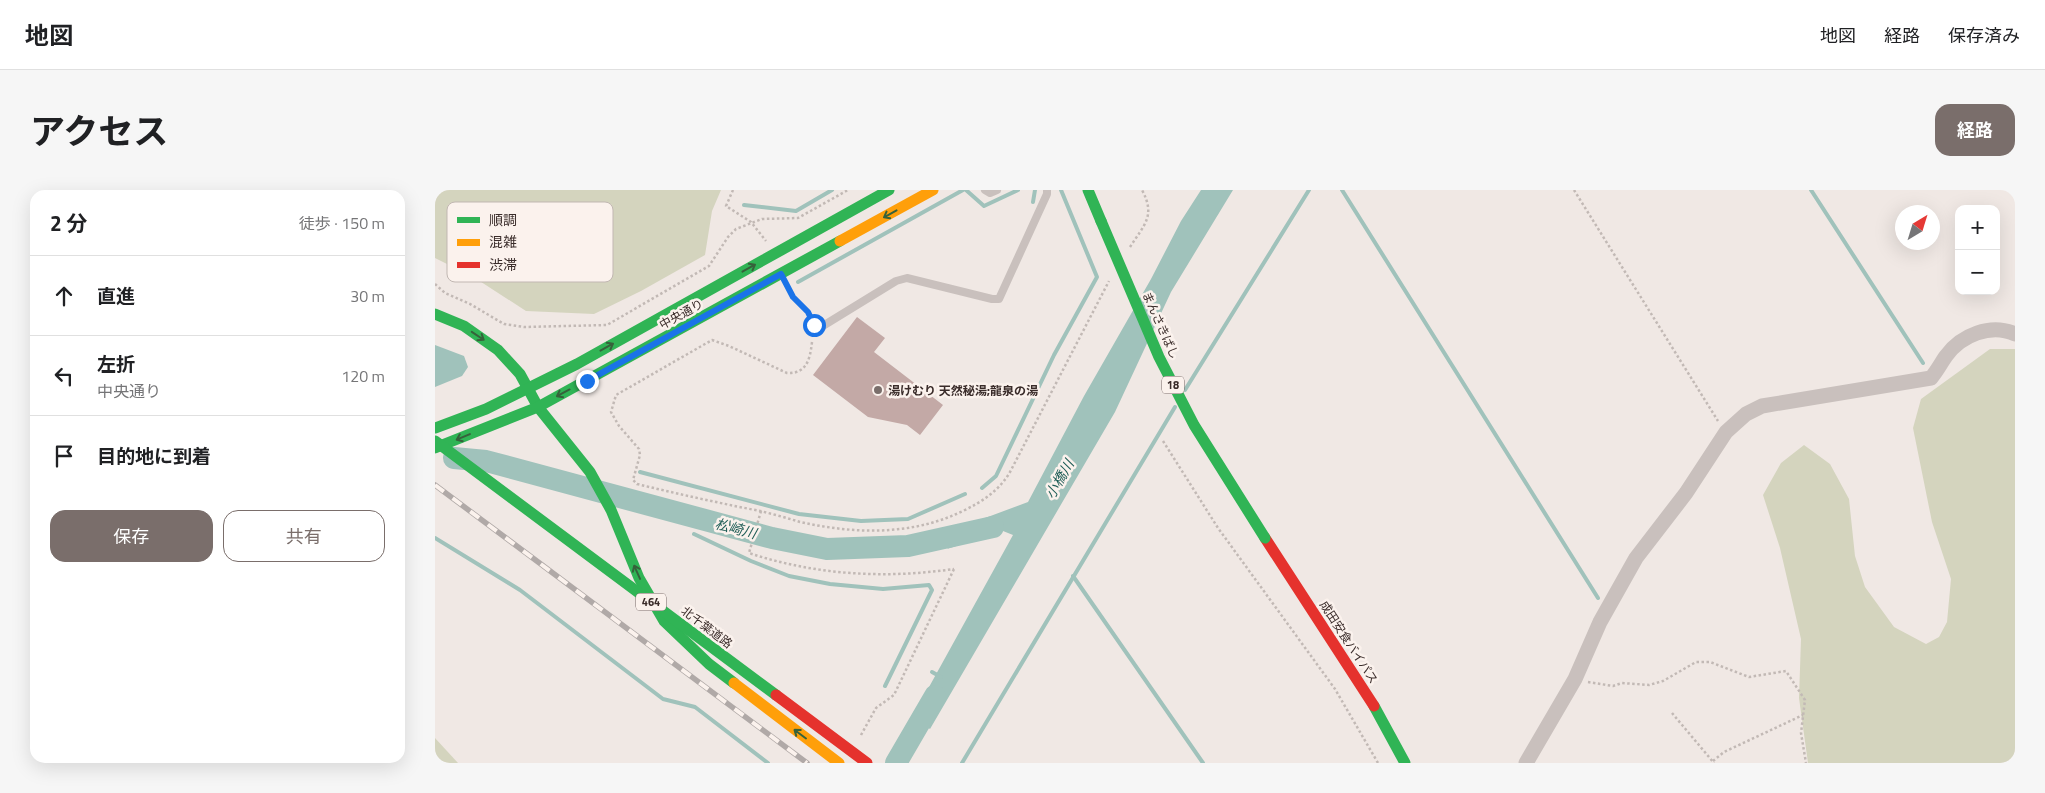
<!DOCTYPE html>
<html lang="ja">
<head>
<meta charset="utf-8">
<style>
	:root { --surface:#fff; --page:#f6f6f6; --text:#202124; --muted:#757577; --line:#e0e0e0; --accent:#7a6e6b }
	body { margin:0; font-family:"Titillium Web","Noto Sans JP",sans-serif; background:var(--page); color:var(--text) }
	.controls { position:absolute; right:15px; top:15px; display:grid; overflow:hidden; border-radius:10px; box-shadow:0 5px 20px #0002 }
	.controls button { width:45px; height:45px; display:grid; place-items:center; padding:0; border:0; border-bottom:1px solid var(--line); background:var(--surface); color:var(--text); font:25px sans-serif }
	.compass { position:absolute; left:1460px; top:15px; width:45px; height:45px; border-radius:50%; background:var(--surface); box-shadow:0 5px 20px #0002; rotate:38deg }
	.stop { position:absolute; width:15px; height:15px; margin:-11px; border:4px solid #1a73e8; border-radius:50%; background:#fff }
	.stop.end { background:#1a73e8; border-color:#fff; box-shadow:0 1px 5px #0008 }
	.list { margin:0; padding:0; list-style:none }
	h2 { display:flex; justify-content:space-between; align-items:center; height:65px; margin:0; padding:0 20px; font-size:21px }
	h2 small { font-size:16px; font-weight:400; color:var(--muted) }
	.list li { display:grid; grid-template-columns:32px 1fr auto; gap:15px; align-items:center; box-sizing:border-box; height:80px; padding:0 20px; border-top:1px solid var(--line) }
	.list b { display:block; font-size:19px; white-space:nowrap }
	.list p { margin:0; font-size:16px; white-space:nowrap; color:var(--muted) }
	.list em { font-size:16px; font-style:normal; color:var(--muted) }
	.actions { display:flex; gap:10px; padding:15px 20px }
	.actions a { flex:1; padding:11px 0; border:1px solid var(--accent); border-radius:15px; text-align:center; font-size:18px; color:var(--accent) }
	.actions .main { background:var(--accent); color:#fff }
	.icon { flex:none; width:28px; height:28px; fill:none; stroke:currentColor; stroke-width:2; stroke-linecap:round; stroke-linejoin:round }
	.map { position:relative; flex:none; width:1580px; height:573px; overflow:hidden; border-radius:15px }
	header { display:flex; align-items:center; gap:30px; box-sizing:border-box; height:70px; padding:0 25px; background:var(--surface); border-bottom:1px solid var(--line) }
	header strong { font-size:24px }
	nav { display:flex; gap:28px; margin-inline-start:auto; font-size:18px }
	.intro { display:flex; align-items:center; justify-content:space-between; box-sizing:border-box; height:120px; padding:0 30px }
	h1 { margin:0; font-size:35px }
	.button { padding:12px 22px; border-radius:15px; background:var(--accent); color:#fff; font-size:18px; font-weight:700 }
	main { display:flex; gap:30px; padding:0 30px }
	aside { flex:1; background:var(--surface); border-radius:15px; box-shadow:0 5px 20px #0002 }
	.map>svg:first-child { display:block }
	.green { fill:#d4d4be }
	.water { fill:#a0c2bb }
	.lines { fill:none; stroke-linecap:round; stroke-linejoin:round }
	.stream { stroke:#a0c2bb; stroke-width:4 }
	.river { stroke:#a0c2bb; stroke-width:22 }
	.building { fill:#c3a9a6 }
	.path { stroke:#c2b9b5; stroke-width:2.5; stroke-dasharray:2.5 2.5; stroke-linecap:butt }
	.lane { stroke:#c9c0bd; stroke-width:8 }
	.street { stroke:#c9c0bd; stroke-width:15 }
	.fast { stroke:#30b455; stroke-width:11 }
	.slow { stroke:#ff9f0a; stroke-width:11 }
	.jam { stroke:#e5322d; stroke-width:11 }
	.rail-casing { stroke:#b0a9a7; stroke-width:5.5 }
	.rail { stroke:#fbf2ed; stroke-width:4; stroke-dasharray:11; stroke-linecap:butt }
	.fast-bridge { stroke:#30b455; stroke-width:11 }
	.jam-bridge { stroke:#e5322d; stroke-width:11 }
	.oneway { stroke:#36623b }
	.route { stroke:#1a73e8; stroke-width:6 }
	.poi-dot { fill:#7a6e6b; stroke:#fbf2ed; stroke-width:2 }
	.labels { text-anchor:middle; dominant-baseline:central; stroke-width:5; stroke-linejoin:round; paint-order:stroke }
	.shield { fill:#fbf2ed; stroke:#746764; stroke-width:1 }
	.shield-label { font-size:11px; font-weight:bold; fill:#3a2c2a }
	.street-label { font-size:12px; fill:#3a2c2a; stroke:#fbf2ed }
	.poi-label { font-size:12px; font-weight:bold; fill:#3a2c2a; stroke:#fbf2ed; text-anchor:start }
	.water-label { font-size:14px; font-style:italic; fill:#1e5d56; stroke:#fbf2ed }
	.key { fill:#fbf2ed; stroke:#c1b7b2; stroke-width:1 }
	.key-label { font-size:14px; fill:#3a2c2a }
</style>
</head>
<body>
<header>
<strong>地図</strong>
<nav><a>地図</a><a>経路</a><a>保存済み</a></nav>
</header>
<div class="intro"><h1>アクセス</h1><a class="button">経路</a></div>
<main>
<aside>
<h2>2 分<small>徒歩 · 150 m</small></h2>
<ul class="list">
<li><svg class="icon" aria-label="ahead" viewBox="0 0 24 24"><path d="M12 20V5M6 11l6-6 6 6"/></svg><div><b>直進</b></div><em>30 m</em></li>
<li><svg class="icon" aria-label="left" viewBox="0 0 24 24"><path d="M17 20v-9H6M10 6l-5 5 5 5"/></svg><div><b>左折</b><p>中央通り</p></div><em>120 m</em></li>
<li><svg class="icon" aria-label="arrive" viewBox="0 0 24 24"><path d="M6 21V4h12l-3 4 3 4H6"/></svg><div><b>目的地に到着</b></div></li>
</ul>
<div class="actions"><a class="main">保存</a><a>共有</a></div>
</aside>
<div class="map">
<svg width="1580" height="573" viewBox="0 0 1580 573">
	<rect width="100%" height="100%" fill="#f0e8e4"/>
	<g class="green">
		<path d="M0 0H286L277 21 270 65 206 101 159 124 91 121 40 88 0 68Z"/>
		<path d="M1555 159H1580V573H1373L1364 508 1366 449 1345 358 1328 305 1346 273 1369 255 1395 274 1414 309 1420 366 1430 397 1459 437 1491 454 1504 447 1512 432 1516 389 1497 332 1478 238 1486 209Z"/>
		<path d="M0 548 23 573H0Z"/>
	</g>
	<g class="water">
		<path d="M766 0H798L736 102 680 222 495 539 478 526 578 345 568 341 512 359 542 331 593 312 649 206 716 89 746 31Z"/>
		<path d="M0 155 29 166 33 177 27 186 0 197Z"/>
	</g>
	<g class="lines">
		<g class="stream">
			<path d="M531 0 549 16 583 0"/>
			<path d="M907 0 1163 408"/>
			<path d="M1376 0 1488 173"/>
			<path d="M598 12 600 0"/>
			<path d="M309 15 361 21 397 0"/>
			<path d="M363 92 528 0"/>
			<path d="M750 200 874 0"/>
			<path d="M205 282 364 324 426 331 473 329 530 304"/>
			<path d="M547 298 561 286 619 165 662 87 626 0"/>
			<path d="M259 344 316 371 354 386 395 394 448 399 494 395 497 400 450 496"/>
			<path d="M0 348 85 400 228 509 260 517 333 573"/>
			<path d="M638 386 768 573"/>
			<path d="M497 482 506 487"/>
			<path d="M527 573 740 217"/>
		</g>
		<g class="river">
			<path d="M19 268 51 271 337 348 392 359 473 356 558 337"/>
			<path d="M461 573 500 506"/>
		</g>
	</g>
	<path class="building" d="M422 127 450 148 439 162 508 215 485 245 472 235 433 227 378 185Z"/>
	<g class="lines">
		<g class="path">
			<path d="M298 0 291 16 316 32 331 51"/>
			<path d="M1139 0 1283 231"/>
			<path d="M695 57C709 35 721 26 707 0"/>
			<path d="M0 94 10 103 35 114 69 134 89 137 172 135 274 76 293 47 301 39 327 29 363 28 413 0"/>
			<path d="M354 98C360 111 372 119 378 132"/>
			<path d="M377 152C375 169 372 184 352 183L294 156 277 150 181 205 176 222 184 236 204 259 205 265 198 290 202 294C243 304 284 313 325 321 338 324 352 328 365 332 420 344 476 346 528 321 548 311 562 302 574 284L674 91"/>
			<path d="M728 251 783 338 900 499 943 573"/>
			<path d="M326 321 314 363C380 385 450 389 519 379"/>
			<path d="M1153 492 1178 496 1187 493 1214 495 1228 491 1261 472H1275L1314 487 1351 481 1370 510 1366 543 1371 573"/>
			<path d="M1237 523 1279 573"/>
			<path d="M426 545 441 518 459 505 519 379"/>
			<path d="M0 569 5 573"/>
			<path d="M1278 571 1289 562 1368 525"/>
		</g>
		<g class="lane">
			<path d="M550 0 555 3 562 0"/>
			<path d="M378 142 461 91 472 88 557 109H564L612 4V0"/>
		</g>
		<path class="street" d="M1091 573 1140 489 1165 432 1201 368 1251 303 1291 242 1311 224 1327 216 1496 188C1502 181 1506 173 1511 166 1526 145 1556 133 1580 144"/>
		<g class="fast">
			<path d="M653 0 666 31"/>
			<path d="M0 124 29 136 63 160 85 184 103 217 155 282 176 320 204 388 229 431 274 474 299 493"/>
			<path d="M0 238 51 219 142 174 454 0"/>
			<path d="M0 258 103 217 405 51"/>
			<path d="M939 516 970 573"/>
		</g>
		<g class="slow">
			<path d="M405 51 498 0"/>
			<path d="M299 493 404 573"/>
		</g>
		<path class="jam" d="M830 348 939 516"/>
		<g class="rail-casing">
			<path id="rail" d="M0 295 372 573"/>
		</g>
		<use href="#rail" class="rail"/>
		<g class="fast-bridge">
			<path d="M666 31 724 167 759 235 830 348"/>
			<path d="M0 251 341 505"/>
		</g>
		<path class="jam-bridge" d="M341 505 432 573"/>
	</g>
	<defs><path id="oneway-shaft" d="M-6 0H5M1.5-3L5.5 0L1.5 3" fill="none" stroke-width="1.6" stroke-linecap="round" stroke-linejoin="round" transform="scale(1.25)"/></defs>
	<g class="oneway">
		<use href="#oneway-shaft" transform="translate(455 24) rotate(151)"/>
		<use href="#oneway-shaft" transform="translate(314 78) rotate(-29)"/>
		<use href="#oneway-shaft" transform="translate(43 146) rotate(34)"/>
		<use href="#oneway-shaft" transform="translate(172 157) rotate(-29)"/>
		<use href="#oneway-shaft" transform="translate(128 203) rotate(152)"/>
		<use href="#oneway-shaft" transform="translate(28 247) rotate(157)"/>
		<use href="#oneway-shaft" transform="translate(202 382) rotate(-114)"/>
		<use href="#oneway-shaft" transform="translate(365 544) rotate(-143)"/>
	</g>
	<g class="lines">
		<path class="route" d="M152 191 346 84 358 107 373 122 379 135"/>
	</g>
	<circle class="poi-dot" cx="443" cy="200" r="5"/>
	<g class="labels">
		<g class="shield">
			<rect x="727" y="186.5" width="22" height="17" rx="4"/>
			<rect x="201" y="403.5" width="30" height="17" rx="4"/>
		</g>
		<g class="shield-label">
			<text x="738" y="195">18</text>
			<text x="216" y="412">464</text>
		</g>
		<g class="street-label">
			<text transform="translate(246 124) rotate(-29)">中央通り</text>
			<text transform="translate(726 135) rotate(66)">まんさきばし</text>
			<text transform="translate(272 437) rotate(37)">北千葉道路</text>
			<text transform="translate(914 452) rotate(57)">成田安食バイパス</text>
		</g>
		<g class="poi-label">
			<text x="453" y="200">湯けむり 天然秘湯;龍泉の湯</text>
		</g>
		<g class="water-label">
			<text transform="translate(624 289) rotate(-60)">小橋川</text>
			<text transform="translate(301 338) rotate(15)">松崎川</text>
		</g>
	</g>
	<rect x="12" y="12" width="166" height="80" rx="8" class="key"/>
	<rect x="22" y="27" width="23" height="6" fill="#30b455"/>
	<rect x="22" y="49" width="23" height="7" fill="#ff9f0a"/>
	<rect x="22" y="72" width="23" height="6" fill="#e5322d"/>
	<g class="key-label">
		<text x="54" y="35">順調</text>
		<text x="54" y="57">混雑</text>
		<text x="54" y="80">渋滞</text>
	</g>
</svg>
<div class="controls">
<button>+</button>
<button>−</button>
</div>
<svg class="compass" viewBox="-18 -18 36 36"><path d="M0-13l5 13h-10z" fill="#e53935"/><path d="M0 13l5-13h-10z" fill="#757577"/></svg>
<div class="stop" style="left:379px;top:135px"></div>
<div class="stop end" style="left:152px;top:191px"></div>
</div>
</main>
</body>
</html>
